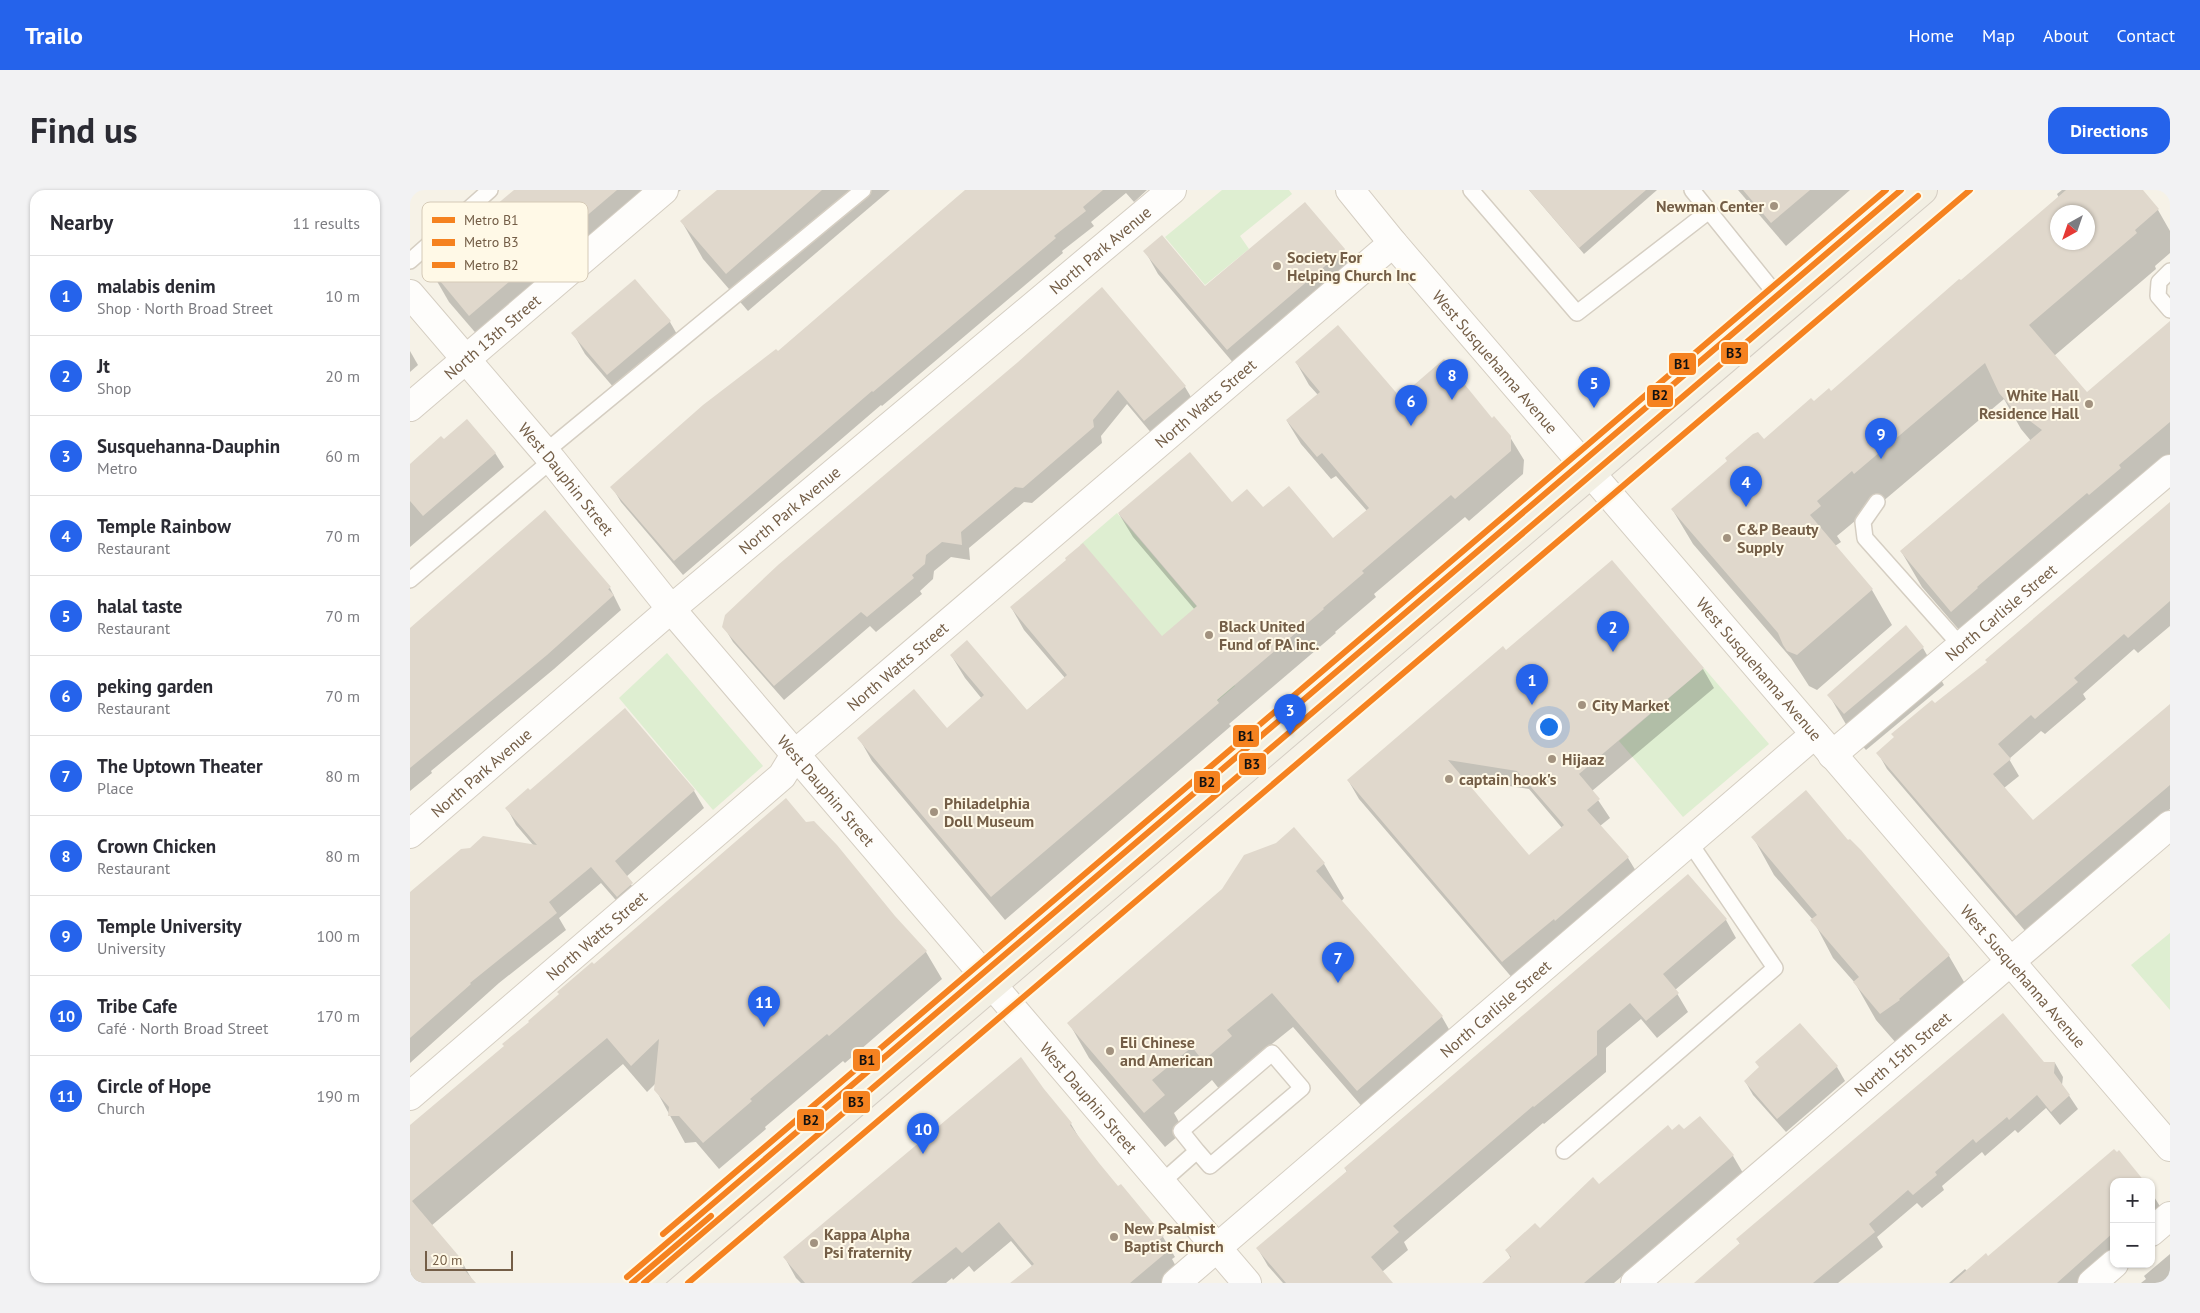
<!DOCTYPE html>
<html lang="en">
<head>
<meta charset="utf-8">
<style>
	:root { --surface:#fff; --page:#f2f2f3; --text:#2b2b33; --muted:#7c7c81; --line:#e1e1e2; --accent:#2563eb }
	body { margin:0; font-family:"PT Sans",sans-serif; background:var(--page); color:var(--text) }
	.controls { position:absolute; right:15px; bottom:15px; display:grid; overflow:hidden; border-radius:10px; box-shadow:0 1px 4px #0004 }
	.controls button { width:45px; height:45px; display:grid; place-items:center; padding:0; border:0; border-bottom:1px solid var(--line); background:var(--surface); color:var(--text); font:25px sans-serif }
	.compass { position:absolute; left:1640px; top:15px; width:45px; height:45px; border-radius:50%; background:var(--surface); box-shadow:0 1px 4px #0004; rotate:220deg }
	.scale { position:absolute; left:15px; bottom:12px; width:88px; box-sizing:border-box; padding-left:5px; border:2px solid #745e47; border-top:0; font-size:14px; line-height:18px; white-space:nowrap; color:#745e47; -webkit-text-stroke:4px #fff9e7; paint-order:stroke }
	.you { position:absolute; left:1138px; top:536px; width:18px; height:18px; margin:-12px; border:4px solid #fff; border-radius:50%; background:#1a73e8; box-shadow:0 0 0 8px #1a73e833 }
	.badge { display:grid; place-items:center; width:32px; height:32px; border-radius:50%; background:var(--accent); color:#fff; font-size:16px; font-weight:700 }
	.pin { position:absolute; translate:-50% -41px; filter:drop-shadow(0 1px 2px #0008) }
	.pin::after { content:''; position:absolute; top:26px; width:18px; height:15px; background:inherit; clip-path:polygon(0 0,100% 0,50% 100%) }
	.list { margin:0; padding:0; list-style:none }
	h2 { display:flex; justify-content:space-between; align-items:center; height:65px; margin:0; padding:0 20px; font-size:21px }
	h2 small { font-size:16px; font-weight:400; color:var(--muted) }
	.list li { display:grid; grid-template-columns:32px 1fr auto; gap:15px; align-items:center; box-sizing:border-box; height:80px; padding:0 20px; border-top:1px solid var(--line) }
	.list b { display:block; font-size:19px; white-space:nowrap }
	.list p { margin:0; font-size:16px; white-space:nowrap; color:var(--muted) }
	.list em { font-size:16px; font-style:normal; color:var(--muted) }
	.map { position:relative; flex:none; width:1760px; height:1093px; overflow:hidden; border-radius:15px }
	header { display:flex; align-items:center; gap:30px; box-sizing:border-box; height:70px; padding:0 25px; background:var(--accent); color:#fff }
	header strong { font-size:24px }
	nav { display:flex; gap:28px; margin-inline-start:auto; font-size:18px }
	.intro { display:flex; align-items:center; justify-content:space-between; box-sizing:border-box; height:120px; padding:0 30px }
	h1 { margin:0; font-size:35px }
	.button { padding:12px 22px; border-radius:15px; background:var(--accent); color:#fff; font-size:18px; font-weight:700 }
	main { display:flex; gap:30px; padding:0 30px }
	aside { flex:1; background:var(--surface); border-radius:15px; box-shadow:0 1px 4px #0004 }
	.map>svg:first-child { display:block }
	.green { fill:#deeed1 }
	.shadow { fill:#0003; fill-rule:evenodd }
	.building { fill:#e0d8cc; fill-rule:evenodd }
	.lines { fill:none; stroke-linecap:round; stroke-linejoin:round }
	.service-casing { stroke:#d5cec2; stroke-width:18 }
	.minor-casing { stroke:#d5cec2; stroke-width:30 }
	.tertiary-casing { stroke:#d5cec2; stroke-width:30 }
	.primary-casing { stroke:#d5cec4; stroke-width:30 }
	.service { stroke:#fefdfb; stroke-width:15 }
	.minor { stroke:#fefdfb; stroke-width:28 }
	.tertiary { stroke:#fefdfb; stroke-width:28 }
	.primary { stroke:#f2efe3; stroke-width:28 }
	.metro-1-casing { stroke:#fff9e7; stroke-width:10 }
	.metro-2-casing { stroke:#fff9e7; stroke-width:10 }
	.metro-3-casing { stroke:#fff9e7; stroke-width:10 }
	.metro-1 { stroke:#f58220; stroke-width:6 }
	.metro-2 { stroke:#f58220; stroke-width:6 }
	.metro-3 { stroke:#f58220; stroke-width:6 }
	.poi-dot { fill:#a2927f; stroke:#fff9e7; stroke-width:2 }
	.labels { text-anchor:middle; dominant-baseline:central; stroke-width:4; stroke-linejoin:round; paint-order:stroke }
	.poi-label { font-size:16px; font-weight:bold; fill:#745e47; stroke:#fff9e7; text-anchor:start }
	.street-label { font-size:16px; fill:#745e47; stroke:#fff9e7 }
	.key { fill:#fff9e7; stroke:#d5cab7; stroke-width:1 }
	.key-label { font-size:14px; fill:#745e47 }
	.line-badge { stroke:#fff9e7; stroke-width:2 }
	.pale-badge-label { font-size:14px; text-anchor:middle; font-weight:bold; fill:#111 }
</style>
</head>
<body>
<header>
<strong>Trailo</strong>
<nav><a>Home</a><a>Map</a><a>About</a><a>Contact</a></nav>
</header>
<div class="intro"><h1>Find us</h1><a class="button">Directions</a></div>
<main>
<aside>
<h2>Nearby<small>11 results</small></h2>
<ul class="list">
<li><span class="badge">1</span><div><b>malabis denim</b><p>Shop · North Broad Street</p></div><em>10 m</em></li>
<li><span class="badge">2</span><div><b>Jt</b><p>Shop</p></div><em>20 m</em></li>
<li><span class="badge">3</span><div><b>Susquehanna-Dauphin</b><p>Metro</p></div><em>60 m</em></li>
<li><span class="badge">4</span><div><b>Temple Rainbow</b><p>Restaurant</p></div><em>70 m</em></li>
<li><span class="badge">5</span><div><b>halal taste</b><p>Restaurant</p></div><em>70 m</em></li>
<li><span class="badge">6</span><div><b>peking garden</b><p>Restaurant</p></div><em>70 m</em></li>
<li><span class="badge">7</span><div><b>The Uptown Theater</b><p>Place</p></div><em>80 m</em></li>
<li><span class="badge">8</span><div><b>Crown Chicken</b><p>Restaurant</p></div><em>80 m</em></li>
<li><span class="badge">9</span><div><b>Temple University</b><p>University</p></div><em>100 m</em></li>
<li><span class="badge">10</span><div><b>Tribe Cafe</b><p>Café · North Broad Street</p></div><em>170 m</em></li>
<li><span class="badge">11</span><div><b>Circle of Hope</b><p>Church</p></div><em>190 m</em></li>
</ul>
</aside>
<div class="map">
<svg width="1760" height="1093" viewBox="0 0 1760 1093">
	<rect width="100%" height="100%" fill="#f6f2e7"/>
	<g class="green">
		<path d="M812 0H879L882 4 830 46 839 59 795 95 755 47Z"/>
		<path d="M707 323 789 419 799 466 825 496 807 511 742 440 670 355Z"/>
		<path d="M257 463 353 576 303 620 209 508Z"/>
		<path d="M1294 478 1359 554 1273 627 1209 551Z"/>
		<path d="M1760 743V820L1721 775Z"/>
	</g>
	<g class="shadow">
		<path d="M105 0H271L82 162 39 112 17 74Z"/>
		<path d="M309 0H480L338 121 293 69 272 32Z"/>
		<path d="M557 0H737L724 12 716 3 681 32 684 36 652 61 653 63 472 216 471 215 273 385 211 312 202 297 368 162Z"/>
		<path d="M1119 0H1247L1174 64Z"/>
		<path d="M1328 0H1440L1376 56Z"/>
		<path d="M1652 0H1731L1748 20 1760 41V63L1745 76 1746 79 1644 166 1677 204 1760 135V285L1563 456 1512 397 1491 361 1621 251 1611 239 1594 209 1465 318 1463 316 1427 346 1431 352 1425 356 1462 400 1482 435 1407 500 1399 496 1381 468 1283 354 1262 319 1404 212 1421 202 1649 8 1647 4ZM1648 22H1678V52H1648Z"/>
		<path d="M934 59 947 83 831 182 748 84 735 61 795 98Z"/>
		<path d="M225 91 260 132 272 153 210 205 175 164 163 143Z"/>
		<path d="M691 99 775 197 784 212 743 245 717 214 691 246 692 253 622 313 614 312 559 358 560 370 541 367 524 381 523 389 510 401 512 404 466 442 460 436 374 510 323 452 314 437Z"/>
		<path d="M0 161 8 175 0 182Z"/>
		<path d="M886 172 990 209 1082 230 1100 247 1114 270 1113 284 1059 331 1055 327 964 404 966 407 925 442 926 443 819 534 821 536 595 730 462 571 449 548 537 539 572 509 555 488 541 465 616 521 655 488 614 440 601 417 752 448 785 420 723 347 709 324 822 314 853 319 923 349 957 321 926 286 921 289 891 254 877 231 908 205 899 195Z"/>
		<path d="M85 263 94 277 0 357V280Z"/>
		<path d="M1760 313V436L1728 463 1724 459 1673 504 1676 509 1635 544 1631 541 1599 569 1609 586 1594 598 1622 632 1760 515V619L1616 742 1477 579 1468 563 1578 472Z"/>
		<path d="M1202 372 1293 479 1304 498 1182 601 1200 628 1190 636 1218 668 1229 686 1104 790 949 609 938 590 1096 462ZM1052 589 1119 599 1152 638 1119 667Z"/>
		<path d="M200 398 211 420 144 479 21 581 22 583 0 601V440Z"/>
		<path d="M1513 458 1534 495 1456 560 1441 543 1419 505Z"/>
		<path d="M215 520 284 601 294 618 216 687 232 711 217 723 191 693 149 728 156 740 89 793 0 873V705L124 656 106 635 97 618 120 602Z"/>
		<path d="M396 633 516 762 532 789 435 873 433 871 355 937 356 939 309 979 286 952 275 953 246 900V893L237 902 213 874 21 1036 52 1072 64 1093H0V937L95 856 183 775Z"/>
		<path d="M884 639 914 674 934 708 931 712 1032 827 1052 862 968 935 883 837 837 874 814 905 802 890 764 923 774 941 755 957 679 868 659 833Z"/>
		<path d="M1343 647 1440 650 1539 766 1561 804 1493 861 1466 830 1445 793 1423 768 1403 730 1364 685Z"/>
		<path d="M1278 686 1316 730 1326 748 1265 800 1278 822 1247 848 1231 829 1196 858V882L1134 934 1133 933 994 1052 998 1060 972 1082 981 1093H873L858 1076 848 1059 937 982 935 978Z"/>
		<path d="M1634 873H1645L1653 887 1652 895 1668 919 1650 935 1636 918 1608 943 1605 940 1575 966 1572 962 1532 996 1534 1000 1512 1018 1507 1013 1467 1047 1473 1057 1428 1093H1285L1331 1055 1327 1049Z"/>
		<path d="M1427 877 1435 891 1376 942 1343 905 1335 891Z"/>
		<path d="M633 900 661 934 672 953 708 998 711 996 753 1047 765 1067 762 1069 769 1082 755 1093H615L622 1076 601 1051 564 1082 559 1076 543 1090 542 1088 536 1093H391L386 1088 375 1068Z"/>
		<path d="M1290 927 1323 966 1333 983 1204 1093H1073L1101 1069 1097 1061 1129 1040 1262 941H1274Z"/>
		<path d="M1707 963 1704 992V1068L1671 1093H1539L1555 1079 1557 1081 1578 1068Z"/>
		<path d="M1741 1002 1753 1021 1741 1036Z"/>
		<path d="M1760 1064V1093H1731L1736 1089 1734 1086Z"/>
	</g>
	<g class="building">
		<path d="M104 0H207L59 126 16 74Z"/>
		<path d="M307 0H412L316 84 270 31Z"/>
		<path d="M555 0H693L673 17 676 21 644 46 646 48 463 202 462 201 264 371 200 297 293 215 366 159 368 161Z"/>
		<path d="M1119 0H1236L1169 58Z"/>
		<path d="M1333 0H1400L1361 33Z"/>
		<path d="M1656 0H1733L1749 19 1725 40 1727 43 1619 135 1677 202 1760 131V232L1709 275 1711 278 1679 305 1677 303 1567 397 1568 398 1541 422 1490 361 1632 240 1601 217 1589 203 1575 173 1444 284 1442 281 1407 311 1411 316 1400 325 1463 399 1387 465 1377 461 1373 455 1368 443 1261 319 1317 271 1315 268 1343 244 1348 242 1354 249 1401 208 1404 211 1419 198 1421 201 1549 89 1551 90ZM1648 22H1678V52H1648Z"/>
		<path d="M895 12 935 59 817 160 733 61 752 45 795 96Z"/>
		<path d="M225 89 261 131 197 185 161 143Z"/>
		<path d="M692 97 776 196 734 231 708 200 683 230 684 237 613 298 605 297 551 342 552 355 532 352 516 365 515 374 502 385 504 388 457 427 451 422 364 496 312 437 315 425 368 375 608 172Z"/>
		<path d="M928 135 990 207 1034 169 1082 228 1084 226 1101 246V261L1045 309 1041 305 952 381 954 383 913 418 914 419 807 510 809 513 581 707 447 548 504 499 537 538 574 505 540 465 557 450 617 520 657 485 600 417 656 370 655 368 673 353 752 446 787 416 708 323 780 262 822 312 837 299 853 317 879 296 923 348 959 318 912 263 907 267 876 230 910 202 885 172Z"/>
		<path d="M57 229 86 263 13 326 0 311V274L31 246 34 249Z"/>
		<path d="M1760 312V411L1718 448 1714 444 1664 488 1668 492 1625 529 1621 525 1588 554 1601 569 1583 584 1623 630 1760 514V595L1606 726 1466 563 1484 547 1481 544 1522 510 1525 513 1577 472 1575 470Z"/>
		<path d="M135 320 201 397 198 399 204 405 137 465 0 578V438Z"/>
		<path d="M1202 370 1294 478 1169 584 1190 609 1177 620 1219 667 1145 731 1144 729 1092 772 937 590 1093 456 1096 460ZM1038 570 1107 581 1154 635 1119 665Z"/>
		<path d="M1496 435 1514 457 1434 524 1417 505Z"/>
		<path d="M215 518 285 600 205 671 223 693 207 707 181 677 139 712 147 723 60 793 61 794 0 848V702L51 659 60 658 73 646 127 655 95 618 118 598 120 600Z"/>
		<path d="M1396 600 1438 650 1440 649 1451 660 1540 765 1489 809 1490 810 1470 824 1443 792 1449 787 1400 730 1407 725 1341 647Z"/>
		<path d="M376 608 396 632 404 631 427 655 485 726 517 761 419 846 417 844 340 909 342 911 293 953 269 926H258L259 917 244 900 249 849 221 876 197 848 2 1011 53 1071 50 1075 66 1093H0V935L94 856 92 854 119 832 118 831 149 804 147 802 182 772 184 774Z"/>
		<path d="M884 637 915 673 906 681 1033 826 947 901 862 803 817 840 822 846 793 871 782 857 742 890 755 905 734 923 657 833 812 699 834 665 866 653Z"/>
		<path d="M1278 684 1317 729 1253 784 1269 803 1236 831 1220 813 1187 841V865L1124 917 1123 916 983 1036 989 1042 961 1067 983 1093H876L846 1058 937 981 934 978Z"/>
		<path d="M1593 823 1634 872H1645L1644 883 1660 905 1641 922 1627 905 1599 930 1597 927 1566 953 1563 949 1525 982 1527 985 1503 1005 1498 1000 1459 1034 1465 1042 1403 1093H1284L1330 1053 1326 1049Z"/>
		<path d="M1390 833 1428 876 1367 929 1334 891 1349 877 1345 872Z"/>
		<path d="M611 867 634 899 662 933 660 935 689 973 708 996 711 994 754 1046 749 1050 758 1061 720 1093H600L624 1074 589 1032 552 1063 546 1057 501 1093H395L373 1067Z"/>
		<path d="M1290 926 1324 965 1174 1093H1072L1101 1067 1095 1060 1125 1033 1130 1038 1183 987 1189 994 1258 935 1262 940 1269 934 1274 939Z"/>
		<path d="M1704 959 1707 962 1709 960 1735 992H1704V1042L1647 1093H1542L1576 1063 1578 1066Z"/>
	</g>
	<g class="lines">
		<g class="service-casing">
			<g id="service">
				<path d="M1061 0 1167 123 1299 21"/>
				<path d="M1282 0 1377 118"/>
				<path d="M0 71 80 0"/>
				<path d="M1760 81 1749 92 1748 106 1760 120"/>
				<path d="M135 262 453 0"/>
				<path d="M1467 312 1453 332 1455 348 1551 456"/>
				<path d="M0 390 142 270"/>
				<path d="M1154 961 1365 778 1280 653"/>
				<path d="M752 992 787 961 771 941 862 863 892 898 800 976 787 961"/>
			</g>
		</g>
		<g class="minor-casing">
			<g id="minor">
				<path id="s1" d="M940 0 983 53 1760 957"/>
				<path id="s2" d="M0 217 254 0"/>
				<path id="s3" d="M1422 565 1760 279"/>
				<path id="s4" d="M0 644 261 419 762 0"/>
				<path id="s5" d="M0 906 372 586 386 563 983 53"/>
				<path d="M1741 1042 1760 1026"/>
				<path id="s6" d="M766 1093 1405 544"/>
				<path id="s7" d="M1225 1093 1760 635"/>
				<path d="M1682 1093 1704 1074"/>
			</g>
		</g>
		<g class="tertiary-casing">
			<g id="tertiary">
				<path id="s8" d="M0 104 142 270 261 419 837 1093"/>
			</g>
		</g>
		<g class="primary-casing">
			<path id="primary" d="M234 1093 1513 0"/>
		</g>
		<use href="#service" class="service"/>
		<use href="#minor" class="minor"/>
		<use href="#tertiary" class="tertiary"/>
		<use href="#primary" class="primary"/>
		<g class="metro-1-casing">
			<g id="metro-1">
				<path d="M253 1044 1476 0"/>
				<path d="M222 1093 301 1026"/>
				<path d="M278 1093 1560 0"/>
			</g>
		</g>
		<g class="metro-2-casing">
			<path id="metro-2" d="M234 1093 1508 6"/>
		</g>
		<g class="metro-3-casing">
			<path id="metro-3" d="M217 1087 1491 0"/>
		</g>
		<use href="#metro-1" class="metro-1"/>
		<use href="#metro-2" class="metro-2"/>
		<use href="#metro-3" class="metro-3"/>
	</g>
	<g class="poi-dot">
		<circle cx="1364" cy="16" r="5"/>
		<circle cx="867" cy="76" r="5"/>
		<circle cx="1679" cy="214" r="5"/>
		<circle cx="1317" cy="348" r="5"/>
		<circle cx="799" cy="445" r="5"/>
		<circle cx="1172" cy="515" r="5"/>
		<circle cx="1142" cy="569" r="5"/>
		<circle cx="1039" cy="589" r="5"/>
		<circle cx="524" cy="622" r="5"/>
		<circle cx="700" cy="861" r="5"/>
		<circle cx="704" cy="1047" r="5"/>
		<circle cx="404" cy="1053" r="5"/>
	</g>
	<g class="labels">
		<g class="poi-label">
			<text x="1354" y="16" text-anchor="end">Newman Center</text>
			<text x="877" y="67">Society For<tspan x="877" dy="18">Helping Church Inc</tspan></text>
			<text x="1669" y="205" text-anchor="end">White Hall<tspan x="1669" dy="18">Residence Hall</tspan></text>
			<text x="1327" y="339">C&amp;P Beauty<tspan x="1327" dy="18">Supply</tspan></text>
			<text x="809" y="436">Black United<tspan x="809" dy="18">Fund of PA inc.</tspan></text>
			<text x="1182" y="515">City Market</text>
			<text x="1152" y="569">Hijaaz</text>
			<text x="1049" y="589">captain hook's</text>
			<text x="534" y="613">Philadelphia<tspan x="534" dy="18">Doll Museum</tspan></text>
			<text x="710" y="852">Eli Chinese<tspan x="710" dy="18">and American</tspan></text>
			<text x="714" y="1038">New Psalmist<tspan x="714" dy="18">Baptist Church</tspan></text>
			<text x="414" y="1044">Kappa Alpha<tspan x="414" dy="18">Psi fraternity</tspan></text>
		</g>
		<g class="street-label">
			<text stroke="none"><textPath href="#s4" startOffset="904">North Park Avenue</textPath></text>
			<text stroke="none"><textPath href="#s2" startOffset="108">North 13th Street</textPath></text>
			<text stroke="none"><textPath href="#s1" startOffset="225">West Susquehanna Avenue</textPath></text>
			<text stroke="none"><textPath href="#s5" startOffset="1056">North Watts Street</textPath></text>
			<text stroke="none"><textPath href="#s8" startOffset="242">West Dauphin Street</textPath></text>
			<text stroke="none"><textPath href="#s4" startOffset="499">North Park Avenue</textPath></text>
			<text stroke="none"><textPath href="#s3" startOffset="221">North Carlisle Street</textPath></text>
			<text stroke="none"><textPath href="#s5" startOffset="651">North Watts Street</textPath></text>
			<text stroke="none"><textPath href="#s1" startOffset="630">West Susquehanna Avenue</textPath></text>
			<text stroke="none"><textPath href="#s4" startOffset="94">North Park Avenue</textPath></text>
			<text stroke="none"><textPath href="#s8" startOffset="648">West Dauphin Street</textPath></text>
			<text stroke="none"><textPath href="#s5" startOffset="246">North Watts Street</textPath></text>
			<text stroke="none"><textPath href="#s1" startOffset="1035">West Susquehanna Avenue</textPath></text>
			<text stroke="none"><textPath href="#s6" startOffset="421">North Carlisle Street</textPath></text>
			<text stroke="none"><textPath href="#s7" startOffset="352">North 15th Street</textPath></text>
			<text stroke="none"><textPath href="#s8" startOffset="1052">West Dauphin Street</textPath></text>
		</g>
	</g>
	<rect x="12" y="12" width="166" height="80" rx="8" class="key"/>
	<rect x="22" y="27" width="23" height="6" fill="#f58220"/>
	<rect x="22" y="49" width="23" height="7" fill="#f58220"/>
	<rect x="22" y="72" width="23" height="6" fill="#f58220"/>
	<g class="key-label">
		<text x="54" y="35">Metro B1</text>
		<text x="54" y="57">Metro B3</text>
		<text x="54" y="80">Metro B2</text>
	</g>
	<g class="line-badge">
		<rect x="1310" y="151" width="29" height="24" rx="5" fill="#f58220"/>
		<rect x="1258" y="162" width="29" height="24" rx="5" fill="#f58220"/>
		<rect x="1236" y="194" width="28" height="24" rx="5" fill="#f58220"/>
		<rect x="822" y="534" width="28" height="24" rx="5" fill="#f58220"/>
		<rect x="828" y="562" width="29" height="24" rx="5" fill="#f58220"/>
		<rect x="783" y="580" width="28" height="24" rx="5" fill="#f58220"/>
		<rect x="442" y="858" width="29" height="24" rx="5" fill="#f58220"/>
		<rect x="432" y="900" width="29" height="24" rx="5" fill="#f58220"/>
		<rect x="386" y="918" width="29" height="24" rx="5" fill="#f58220"/>
	</g>
	<g class="pale-badge-label">
		<text x="1324" y="168">B3</text>
		<text x="1272" y="179">B1</text>
		<text x="1250" y="210">B2</text>
		<text x="836" y="551">B1</text>
		<text x="842" y="579">B3</text>
		<text x="797" y="597">B2</text>
		<text x="457" y="875">B1</text>
		<text x="446" y="917">B3</text>
		<text x="401" y="935">B2</text>
	</g>
</svg>
<div class="controls">
<button>+</button>
<button>−</button>
</div>
<svg class="compass" viewBox="-18 -18 36 36"><path d="M0-13l5 13h-10z" fill="#e53935"/><path d="M0 13l5-13h-10z" fill="#7c7c81"/></svg>
<div class="scale">20 m</div>
<div class="you"></div>
<div class="pin badge" style="left:1122px;top:515px">1</div>
<div class="pin badge" style="left:1203px;top:462px">2</div>
<div class="pin badge" style="left:880px;top:545px">3</div>
<div class="pin badge" style="left:1336px;top:317px">4</div>
<div class="pin badge" style="left:1184px;top:218px">5</div>
<div class="pin badge" style="left:1001px;top:236px">6</div>
<div class="pin badge" style="left:928px;top:793px">7</div>
<div class="pin badge" style="left:1042px;top:210px">8</div>
<div class="pin badge" style="left:1471px;top:269px">9</div>
<div class="pin badge" style="left:513px;top:964px">10</div>
<div class="pin badge" style="left:354px;top:837px">11</div>
</div>
</main>
</body>
</html>
